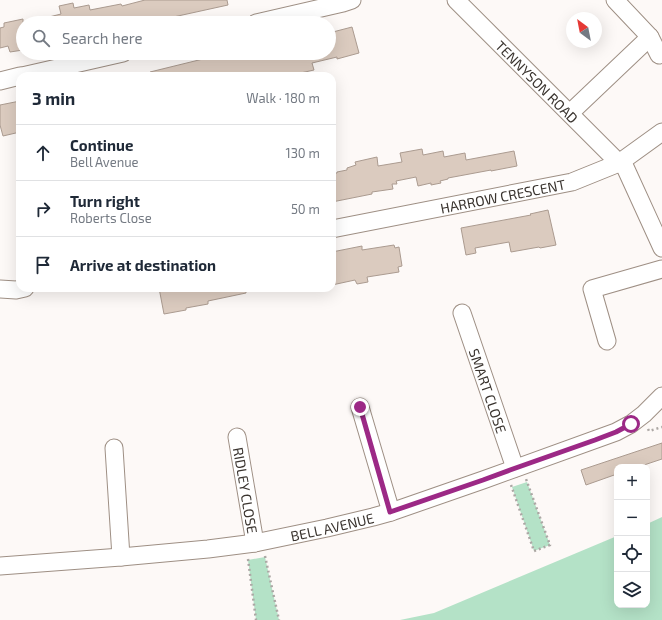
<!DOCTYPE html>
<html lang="en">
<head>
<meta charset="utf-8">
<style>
	:root { --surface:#fff; --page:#f6f6f7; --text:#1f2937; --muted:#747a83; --line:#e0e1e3 }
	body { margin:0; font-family:"Exo 2",sans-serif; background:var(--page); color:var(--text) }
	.controls { position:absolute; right:12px; bottom:12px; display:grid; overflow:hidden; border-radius:8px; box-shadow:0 4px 16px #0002 }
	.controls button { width:36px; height:36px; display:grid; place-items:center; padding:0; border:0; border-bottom:1px solid var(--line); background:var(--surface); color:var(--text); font:20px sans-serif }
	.compass { position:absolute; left:566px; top:12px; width:36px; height:36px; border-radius:50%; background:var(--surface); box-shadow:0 4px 16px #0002; rotate:328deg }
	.stop { position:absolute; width:12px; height:12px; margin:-9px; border:3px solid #9c2986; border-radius:50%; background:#fff }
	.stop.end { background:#9c2986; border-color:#fff; box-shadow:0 1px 4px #0008 }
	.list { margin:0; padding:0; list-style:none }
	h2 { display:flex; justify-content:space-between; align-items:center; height:52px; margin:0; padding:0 16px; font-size:17px }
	h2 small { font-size:13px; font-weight:400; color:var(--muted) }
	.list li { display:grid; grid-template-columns:26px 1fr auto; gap:12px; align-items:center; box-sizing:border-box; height:56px; padding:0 16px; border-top:1px solid var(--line) }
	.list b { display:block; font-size:15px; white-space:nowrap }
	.list p { margin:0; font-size:13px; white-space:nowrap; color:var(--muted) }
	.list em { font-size:13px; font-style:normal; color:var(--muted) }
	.icon { flex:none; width:22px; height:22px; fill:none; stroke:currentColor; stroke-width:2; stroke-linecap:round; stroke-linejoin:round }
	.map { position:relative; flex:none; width:662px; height:620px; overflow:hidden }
	.search { position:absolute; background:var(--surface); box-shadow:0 4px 16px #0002; left:16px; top:16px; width:320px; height:44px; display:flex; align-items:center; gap:10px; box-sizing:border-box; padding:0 14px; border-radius:22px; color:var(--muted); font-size:15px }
	.panel { position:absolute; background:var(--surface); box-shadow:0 4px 16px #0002; left:16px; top:72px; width:320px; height:220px; border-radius:12px }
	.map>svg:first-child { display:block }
	.green { fill:#b4e2c7 }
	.building { fill:#dbcbbf; stroke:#ab9b90 }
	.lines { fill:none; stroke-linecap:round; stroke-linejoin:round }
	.minor-casing { stroke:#9e8f84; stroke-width:19 }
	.path { stroke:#aca7a4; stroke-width:2.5; stroke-dasharray:2 3; stroke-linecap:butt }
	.minor { stroke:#fff; stroke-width:17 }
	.route { stroke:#9c2986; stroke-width:5 }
	.labels { text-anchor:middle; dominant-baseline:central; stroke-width:3; stroke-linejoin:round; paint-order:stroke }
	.street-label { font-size:14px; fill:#3a342f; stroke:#fff }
</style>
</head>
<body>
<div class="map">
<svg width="662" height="620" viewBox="0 0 662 620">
	<rect width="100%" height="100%" fill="#fdf9f7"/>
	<g class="green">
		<path d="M527 482 550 545 534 551 512 487Z"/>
		<path d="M662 517V620H400L434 613 617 536V605H647V524Z"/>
		<path d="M265 557 279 620H256L248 560Z"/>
	</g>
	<g class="building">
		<path d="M145 0H227L228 5 146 23H42L41 19 61 14 59 6 73 3 74 8 89 5 90 10 121 4 122 6Z"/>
		<path d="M23 19V50L10 52 8 46 0 48V28L4 27V23Z"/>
		<path d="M352 27 359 53 337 59V57L312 63 314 70 296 74V76H150V72L207 58 208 59 234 53H329V33Z"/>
		<path d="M20 101V132L3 136 0 125V105Z"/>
		<path d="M422 149 423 155 443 151 444 157 465 153 466 160 514 151 517 166 491 171V170L448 178V179L440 181 441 183 431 185V183L418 186 416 177 396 181 397 184H392L393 189 372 192V194L332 202V174L337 173V172L347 170V168L356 165 355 162 377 157 378 166 402 162 400 153Z"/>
		<path d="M548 210 556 245 540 248 539 247 511 252 509 242 475 248 476 253 466 255 461 228 531 215 530 214Z"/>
		<path d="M394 245 395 248 399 247 402 266 398 267 399 272 367 277 368 282 357 284 355 280 332 285V252L362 246V250Z"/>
		<path d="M159 288H174L175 291 191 288H246V293L208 301V304L186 308V310L164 314Z"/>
		<path d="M662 443V459L638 467H617V474L586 485 581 470Z"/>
	</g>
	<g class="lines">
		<g class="minor-casing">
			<g id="minor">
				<path id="s1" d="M456 0 619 163 625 167 662 248"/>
				<path d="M256 23 343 3 352 0"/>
				<path d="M650 37 659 55"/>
				<path d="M22 76 123 53"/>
				<path d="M0 81 20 76"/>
				<path d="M570 113 650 37 615 0"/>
				<path id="s2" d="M332 229 572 182 619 163 662 132"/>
				<path d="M0 289 16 290 25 288"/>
				<path id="s3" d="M462 313 515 468"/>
				<path d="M607 341 592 289 662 269"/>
				<path d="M360 407 391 512"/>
				<path id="s4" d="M237 437 255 543"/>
				<path d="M114 448 121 557"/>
				<path id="s5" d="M0 566 121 557 208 549 255 543 327 528 373 517 391 512 483 480 616 432 631 424 644 414 662 396"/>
			</g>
		</g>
		<g class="path">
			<path d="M648 429 649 431 662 427"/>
			<path d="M511 485 534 551 550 545 526 479"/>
			<path d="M265 556 279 620"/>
			<path d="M248 559 256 620"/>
		</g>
		<use href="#minor" class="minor"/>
	</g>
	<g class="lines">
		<path class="route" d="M360 407 390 512 483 480 510 470 595 440 616 432 631 424"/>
	</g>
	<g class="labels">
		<g class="street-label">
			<text stroke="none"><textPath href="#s1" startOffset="115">TENNYSON ROAD</textPath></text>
			<text stroke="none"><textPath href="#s2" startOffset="174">HARROW CRESCENT</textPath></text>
			<text stroke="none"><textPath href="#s3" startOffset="82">SMART CLOSE</textPath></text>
			<text stroke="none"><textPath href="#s4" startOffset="54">RIDLEY CLOSE</textPath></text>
			<text stroke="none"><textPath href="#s5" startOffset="335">BELL AVENUE</textPath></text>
		</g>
	</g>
</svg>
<div class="controls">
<button>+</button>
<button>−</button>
<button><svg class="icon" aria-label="locate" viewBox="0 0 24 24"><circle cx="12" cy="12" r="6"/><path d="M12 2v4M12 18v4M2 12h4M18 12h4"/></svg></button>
<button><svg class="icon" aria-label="layers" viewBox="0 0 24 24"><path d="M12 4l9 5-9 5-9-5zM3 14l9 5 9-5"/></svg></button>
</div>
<svg class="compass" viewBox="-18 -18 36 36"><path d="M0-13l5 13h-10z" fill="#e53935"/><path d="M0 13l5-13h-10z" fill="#747a83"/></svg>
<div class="stop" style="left:631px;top:424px"></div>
<div class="stop end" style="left:360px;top:407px"></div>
<div class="search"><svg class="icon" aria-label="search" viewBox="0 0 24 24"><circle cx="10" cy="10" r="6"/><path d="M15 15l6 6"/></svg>Search here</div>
<section class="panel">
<h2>3 min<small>Walk · 180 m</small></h2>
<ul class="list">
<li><svg class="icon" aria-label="ahead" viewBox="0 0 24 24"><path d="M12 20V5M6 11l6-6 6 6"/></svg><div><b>Continue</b><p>Bell Avenue</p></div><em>130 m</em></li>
<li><svg class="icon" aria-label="right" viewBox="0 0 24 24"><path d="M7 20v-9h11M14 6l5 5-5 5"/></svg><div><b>Turn right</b><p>Roberts Close</p></div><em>50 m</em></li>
<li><svg class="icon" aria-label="arrive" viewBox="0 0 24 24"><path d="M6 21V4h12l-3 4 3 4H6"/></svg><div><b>Arrive at destination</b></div></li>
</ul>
</section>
</div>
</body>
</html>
